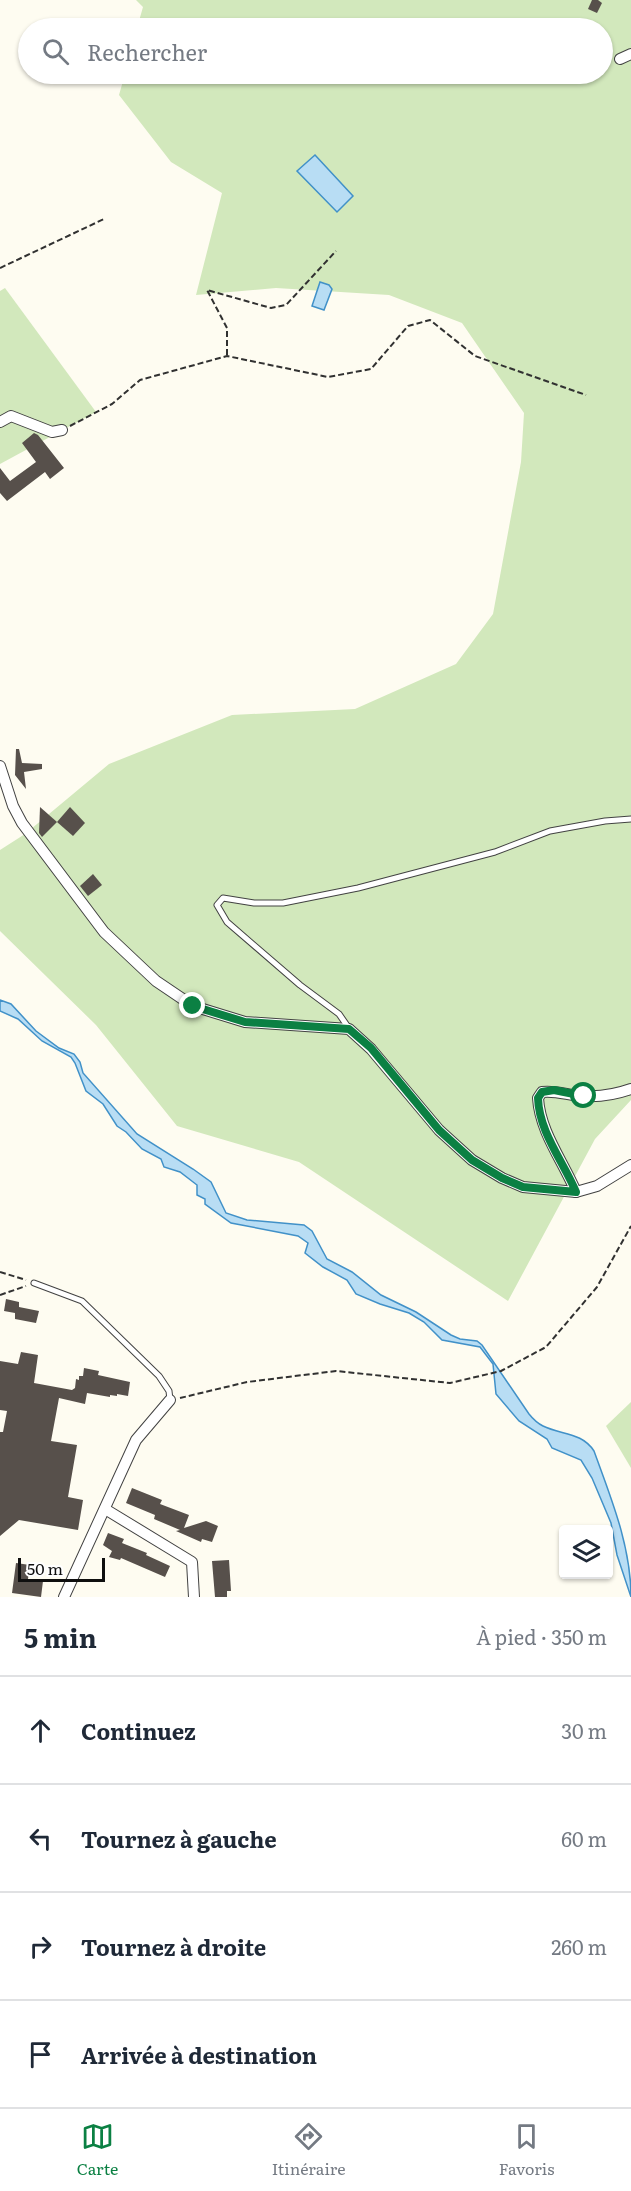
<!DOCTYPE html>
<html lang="fr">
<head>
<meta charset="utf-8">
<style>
	:root { --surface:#fff; --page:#f2f2f3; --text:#1f2937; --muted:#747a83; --line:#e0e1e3; --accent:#0b8043 }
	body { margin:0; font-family:Literata,serif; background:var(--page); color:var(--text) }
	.controls { position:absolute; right:18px; bottom:18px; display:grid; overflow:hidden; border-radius:6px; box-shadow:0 2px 4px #0004 }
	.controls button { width:54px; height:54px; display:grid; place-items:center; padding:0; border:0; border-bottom:2px solid var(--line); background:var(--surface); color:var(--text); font:30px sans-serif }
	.scale { position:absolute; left:18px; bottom:15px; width:87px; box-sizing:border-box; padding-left:6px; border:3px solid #0f0f0f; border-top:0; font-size:16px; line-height:21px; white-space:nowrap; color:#0f0f0f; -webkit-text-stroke:4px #fff; paint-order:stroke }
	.stop { position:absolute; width:18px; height:18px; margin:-14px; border:4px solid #0b8043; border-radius:50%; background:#fff }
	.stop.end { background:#0b8043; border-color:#fff; box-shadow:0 2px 6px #0008 }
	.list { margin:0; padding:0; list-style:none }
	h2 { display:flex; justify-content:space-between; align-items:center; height:78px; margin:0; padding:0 24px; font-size:26px }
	h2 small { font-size:20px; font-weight:400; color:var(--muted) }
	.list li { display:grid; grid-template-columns:39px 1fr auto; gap:18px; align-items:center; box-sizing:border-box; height:108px; padding:0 24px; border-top:2px solid var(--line) }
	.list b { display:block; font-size:22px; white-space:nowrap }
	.list em { font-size:20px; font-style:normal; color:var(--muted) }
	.icon { flex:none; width:33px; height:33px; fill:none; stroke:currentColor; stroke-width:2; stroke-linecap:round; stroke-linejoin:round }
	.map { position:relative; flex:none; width:631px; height:1597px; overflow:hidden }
	.search { position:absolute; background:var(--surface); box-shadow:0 2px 4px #0004; left:18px; right:18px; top:18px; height:66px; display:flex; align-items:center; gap:15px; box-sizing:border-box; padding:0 21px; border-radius:33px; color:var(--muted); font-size:22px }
	.sheet { height:510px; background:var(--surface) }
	nav { display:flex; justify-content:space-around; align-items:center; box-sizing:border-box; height:84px; border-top:2px solid var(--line); background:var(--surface); font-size:16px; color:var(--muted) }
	nav a { display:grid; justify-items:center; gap:3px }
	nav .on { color:var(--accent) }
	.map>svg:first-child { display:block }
	.green { fill:#d2e8bc }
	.water { fill:#b8ddf4; stroke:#4191c8; stroke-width:1.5 }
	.building { fill:#57504b }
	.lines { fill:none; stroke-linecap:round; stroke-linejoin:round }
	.service-casing { stroke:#424242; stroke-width:7 }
	.minor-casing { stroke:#424242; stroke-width:12 }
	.path { stroke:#313131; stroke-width:2; stroke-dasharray:6 3; stroke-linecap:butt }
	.service { stroke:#fff; stroke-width:5 }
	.minor { stroke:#fff; stroke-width:10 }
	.route { stroke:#0b8043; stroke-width:8 }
</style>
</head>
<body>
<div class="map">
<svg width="631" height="1597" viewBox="0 0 631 1597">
	<rect width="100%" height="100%" fill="#fefcf1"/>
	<g class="green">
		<path d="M136 0H631V1100L595 1139 508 1301 299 1162 177 1126 96 1025 0 931V850L25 834 109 764 232 715 355 709 456 664 493 614 521 462 524 413 462 323 389 295 276 288 196 295 222 193 171 162 119 95 125 74H602V28H137L143 7Z"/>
		<path d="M5 288 96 412 0 464V291Z"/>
		<path d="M631 1402V1468L606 1426Z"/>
	</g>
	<g class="water">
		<path d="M315 155 353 196 337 212 297 171Z"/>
		<path d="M320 282 329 285 332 289 324 310 312 306Z"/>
		<path d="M0 1000 11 1004 36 1031 59 1048 74 1054 80 1062 83 1073 137 1134 193 1169 211 1182 226 1213 247 1220 304 1225 312 1231 327 1259 352 1272 381 1295 416 1312 451 1335 460 1339 477 1341 482 1345 529 1414C533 1419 537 1423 543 1426 561 1435 582 1432 594 1451 611 1498 631 1546 631 1597L617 1555 611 1523 592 1478 581 1460 552 1448 547 1439 519 1421 496 1394 493 1364 480 1347 442 1340 424 1322 409 1313 380 1304 356 1294 347 1280 323 1267 305 1253 308 1243 298 1236 231 1223 205 1204V1199L197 1195V1185L180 1172 164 1167 161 1159 142 1149 126 1132 117 1126 103 1104 86 1091 75 1063 71 1057 42 1041 18 1019 0 1011Z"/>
	</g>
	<g class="building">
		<path d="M592 0H598L602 3 597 13 588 9Z"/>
		<path d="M34 433 38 435 64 468 50 479 45 472 7 501 0 493V468L10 481 36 462 22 443Z"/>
		<path d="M16 749H19L22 763 42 764V769L24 772 26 789 15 775Z"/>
		<path d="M40 807 57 822 42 837 39 833Z"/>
		<path d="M70 807 85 823 73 836 57 822Z"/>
		<path d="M93 874 102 885 88 896 80 886Z"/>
		<path d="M6 1299 19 1302V1307L39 1311 36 1323 15 1319V1313L4 1311Z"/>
		<path d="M21 1352 38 1355 34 1383 72 1390 75 1388 76 1379 79 1380V1376H83L84 1368 99 1371 98 1375 130 1382 128 1396 117 1394V1396L110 1395V1397L87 1393 85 1404 59 1398 51 1441 77 1445 68 1497 83 1500 78 1530 19 1520 0 1536V1432H3L7 1411 0 1410V1361L18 1364Z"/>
		<path d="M132 1488 162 1500 160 1504 189 1515 184 1528 206 1521 218 1526 212 1542 202 1539 201 1542 176 1531 180 1530 154 1519 155 1515 126 1503Z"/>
		<path d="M108 1533 124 1539 122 1543 147 1553 146 1555 170 1566 165 1577 121 1558 120 1560 109 1557 112 1551 103 1545Z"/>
		<path d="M229 1560 231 1591H227V1597H215L212 1561Z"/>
		<path d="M16 1563 30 1565 28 1579 43 1581 41 1597 12 1593Z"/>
	</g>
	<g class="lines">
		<g class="service-casing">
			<g id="service">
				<path d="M348 1027 339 1014 300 985 227 922 217 905 223 898 254 903H283L358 888 495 852 550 831 605 821 631 819"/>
				<path d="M34 1283 82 1301 159 1376 169 1391 170 1400"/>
			</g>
		</g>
		<g class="minor-casing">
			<g id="minor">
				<path d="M620 59 631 54"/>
				<path d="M0 422 11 416 52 432 62 430"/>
				<path d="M0 766 13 806 22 823 104 932 156 981 193 1006 245 1022 349 1029 371 1049 439 1130 472 1160 502 1178 523 1187 576 1192 597 1186 631 1165"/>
				<path d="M576 1192C563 1161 540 1132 538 1098L542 1092C557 1090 570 1096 584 1096 599 1097 617 1094 631 1089"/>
				<path d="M105 1509 192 1562 194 1597"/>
				<path d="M64 1597 136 1440 170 1400"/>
			</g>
		</g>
		<g class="path">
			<path d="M0 268 104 219"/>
			<path d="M227 355V328L207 290 271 308 286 305 336 251"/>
			<path d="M70 426 112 404 140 380 227 356 328 377 371 369 408 326 430 320 475 356 586 395"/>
			<path d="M0 1272 26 1280"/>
			<path d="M0 1295 26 1286"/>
			<path d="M180 1398 247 1382 336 1371 450 1383 501 1371 546 1347 597 1287 631 1226"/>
		</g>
		<use href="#service" class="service"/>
		<use href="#minor" class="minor"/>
	</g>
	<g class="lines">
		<path class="route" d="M193 1006 245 1022 349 1029 371 1048 439 1130 472 1160 502 1178 523 1187 576 1192C563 1161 539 1132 538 1098L542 1092 554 1090 584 1096"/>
	</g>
</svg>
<div class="controls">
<button><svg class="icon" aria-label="layers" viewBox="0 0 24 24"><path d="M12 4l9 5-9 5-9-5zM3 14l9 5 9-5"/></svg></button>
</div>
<div class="scale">50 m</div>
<div class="stop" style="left:584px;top:1096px"></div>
<div class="stop end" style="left:193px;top:1006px"></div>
<div class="search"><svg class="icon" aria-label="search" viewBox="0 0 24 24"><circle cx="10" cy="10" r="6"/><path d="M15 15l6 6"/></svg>Rechercher</div>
</div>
<section class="sheet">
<h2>5 min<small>À pied · 350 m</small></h2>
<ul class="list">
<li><svg class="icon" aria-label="ahead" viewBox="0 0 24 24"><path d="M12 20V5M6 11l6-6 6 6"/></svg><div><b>Continuez</b></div><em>30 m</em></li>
<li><svg class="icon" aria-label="left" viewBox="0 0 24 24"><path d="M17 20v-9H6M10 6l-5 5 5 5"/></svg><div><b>Tournez à gauche</b></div><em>60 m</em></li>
<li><svg class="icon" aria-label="right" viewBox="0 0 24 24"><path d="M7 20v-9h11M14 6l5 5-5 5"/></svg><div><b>Tournez à droite</b></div><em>260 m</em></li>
<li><svg class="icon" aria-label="arrive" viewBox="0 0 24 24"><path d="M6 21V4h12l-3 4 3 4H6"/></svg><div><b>Arrivée à destination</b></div></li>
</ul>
</section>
<nav>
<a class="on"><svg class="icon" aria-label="map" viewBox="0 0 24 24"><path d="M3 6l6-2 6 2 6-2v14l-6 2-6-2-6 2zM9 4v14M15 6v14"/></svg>Carte</a>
<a><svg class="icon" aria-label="directions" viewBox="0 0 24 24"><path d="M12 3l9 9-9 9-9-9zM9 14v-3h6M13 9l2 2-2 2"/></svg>Itinéraire</a>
<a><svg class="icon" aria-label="saved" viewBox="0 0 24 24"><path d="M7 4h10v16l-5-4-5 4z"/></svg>Favoris</a>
</nav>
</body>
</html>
